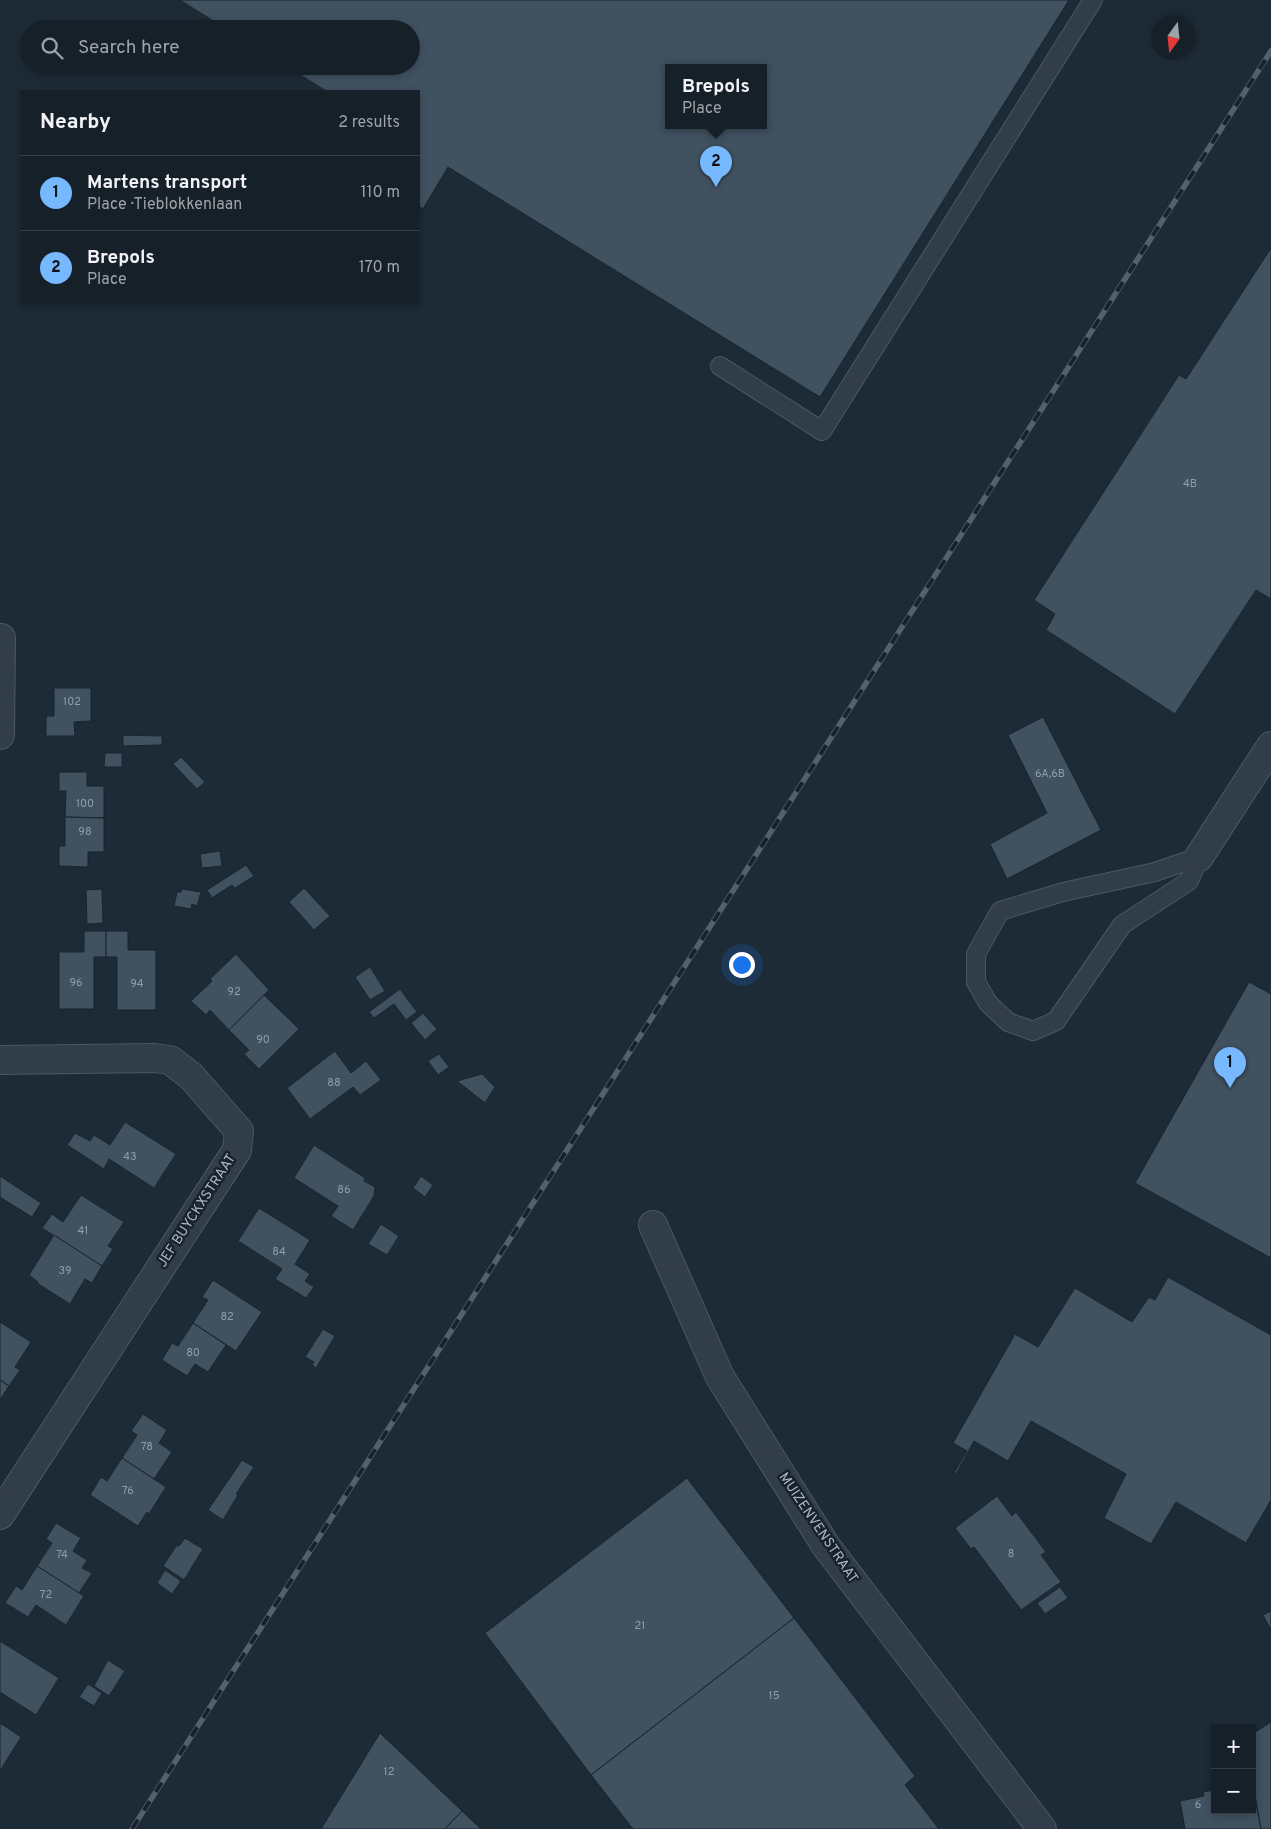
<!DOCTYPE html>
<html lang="en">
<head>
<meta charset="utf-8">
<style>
	:root { --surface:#162029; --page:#1f2831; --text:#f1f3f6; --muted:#9ea3a8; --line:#353e46; --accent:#76b9ff }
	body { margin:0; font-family:Overpass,sans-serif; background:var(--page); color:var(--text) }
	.controls { position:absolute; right:15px; bottom:15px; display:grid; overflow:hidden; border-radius:0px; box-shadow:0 2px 8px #0003 }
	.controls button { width:45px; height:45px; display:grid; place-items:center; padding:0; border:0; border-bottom:1px solid var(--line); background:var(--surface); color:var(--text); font:25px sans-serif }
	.compass { position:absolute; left:1151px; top:15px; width:45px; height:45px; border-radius:50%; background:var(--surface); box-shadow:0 2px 8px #0003; rotate:195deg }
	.you { position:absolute; left:741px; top:964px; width:18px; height:18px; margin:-12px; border:4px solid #fff; border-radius:50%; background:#1a73e8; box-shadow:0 0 0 8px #1a73e833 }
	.badge { display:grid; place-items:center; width:32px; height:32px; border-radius:50%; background:var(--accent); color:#111; font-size:16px; font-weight:700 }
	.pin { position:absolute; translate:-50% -41px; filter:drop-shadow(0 1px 2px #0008) }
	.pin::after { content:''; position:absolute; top:26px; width:18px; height:15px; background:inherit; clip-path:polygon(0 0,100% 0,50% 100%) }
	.popup { position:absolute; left:665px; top:64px; width:102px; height:65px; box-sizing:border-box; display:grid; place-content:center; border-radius:0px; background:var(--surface); filter:drop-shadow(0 1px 4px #0005); font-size:16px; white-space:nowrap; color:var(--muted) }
	.popup b { font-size:19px; color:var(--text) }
	.popup::after { content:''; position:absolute; left:50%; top:100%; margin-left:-10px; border:10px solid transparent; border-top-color:var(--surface) }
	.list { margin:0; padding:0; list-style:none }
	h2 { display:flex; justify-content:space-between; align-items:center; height:65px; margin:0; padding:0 20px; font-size:21px }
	h2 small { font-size:16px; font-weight:400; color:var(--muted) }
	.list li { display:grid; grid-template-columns:32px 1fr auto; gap:15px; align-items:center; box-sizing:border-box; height:75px; padding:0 20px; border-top:1px solid var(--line) }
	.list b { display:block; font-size:19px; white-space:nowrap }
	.list p { margin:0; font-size:16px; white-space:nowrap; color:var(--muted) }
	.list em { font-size:16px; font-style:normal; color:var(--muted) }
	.icon { flex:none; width:28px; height:28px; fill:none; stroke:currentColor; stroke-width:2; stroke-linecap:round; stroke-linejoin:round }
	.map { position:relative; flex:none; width:1271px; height:1829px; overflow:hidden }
	.search { position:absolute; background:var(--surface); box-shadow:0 2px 8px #0003; left:20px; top:20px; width:400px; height:55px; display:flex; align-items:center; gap:12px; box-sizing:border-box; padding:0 18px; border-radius:28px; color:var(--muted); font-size:19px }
	.panel { position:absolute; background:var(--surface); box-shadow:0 2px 8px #0003; left:20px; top:90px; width:400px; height:215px; border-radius:0px }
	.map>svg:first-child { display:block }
	.building { fill:#405160; stroke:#19242e; fill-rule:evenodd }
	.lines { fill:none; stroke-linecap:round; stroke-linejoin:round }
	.lane-casing { stroke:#4c5863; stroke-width:20 }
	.street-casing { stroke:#4c5863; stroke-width:30 }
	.lane { stroke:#313d48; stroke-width:18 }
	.street { stroke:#313d48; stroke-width:28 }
	.rail-casing { stroke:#52616f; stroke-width:5.5 }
	.rail { stroke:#17222c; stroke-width:4; stroke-dasharray:11; stroke-linecap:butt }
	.labels { text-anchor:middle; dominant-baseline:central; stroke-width:5; stroke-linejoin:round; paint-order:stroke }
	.number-label { font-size:11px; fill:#909eac }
	.street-label { font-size:14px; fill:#abb8c5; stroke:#17222c }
</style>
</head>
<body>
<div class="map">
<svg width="1271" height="1829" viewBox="0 0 1271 1829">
	<rect width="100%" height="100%" fill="#1d2b37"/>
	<g class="building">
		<path d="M180 0H1069L820 397 448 167 423 209 419 206V91H326L286 66H411V29H226ZM668 68H764V126H668Z"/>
		<path d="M1271 248V599L1256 590 1175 714 1046 630 1055 614 1034 600 1179 375 1186 379Z"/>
		<path d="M54 688H91V721L74 722 75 736H46V716H54Z"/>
		<path d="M1043 717 1101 830 1007 879 990 844 1047 813 1008 735Z"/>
		<path d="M123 735 162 736V745L123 746Z"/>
		<path d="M105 753H122V767H104Z"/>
		<path d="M181 757 205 782 197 789 173 764Z"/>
		<path d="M59 772H87V786H104V818L65 817 66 791H59Z"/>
		<path d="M65 817 104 818V852H88V867L59 866V846H65Z"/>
		<path d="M220 851 222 866 202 868 200 854Z"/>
		<path d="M246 865 254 876 235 888 232 885 212 898 207 890Z"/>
		<path d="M304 888 330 916 314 930 289 902Z"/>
		<path d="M102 889 103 923 87 924 86 890Z"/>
		<path d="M182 889 201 892 197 906 192 904 191 909 174 906 177 892H181Z"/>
		<path d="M84 931H106V957H94V1009H59V952H84Z"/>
		<path d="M106 931H128V950H156V1010H117V957H106Z"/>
		<path d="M236 954 269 990 229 1030 210 1010 206 1015 191 1001 212 981 210 979Z"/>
		<path d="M370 967 385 991 370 1000 355 977Z"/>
		<path d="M1249 982 1271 994V1258L1135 1183Z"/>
		<path d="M400 989 417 1012 406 1020 394 1004 374 1018 369 1012Z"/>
		<path d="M264 995 299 1029 259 1069 244 1054 249 1050 229 1030Z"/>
		<path d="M423 1013 437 1029 425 1040 411 1023Z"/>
		<path d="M335 1051 351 1073 366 1061 381 1080 360 1095 353 1087 310 1119 287 1088Z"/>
		<path d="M439 1054 449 1067 438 1075 428 1061Z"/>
		<path d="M482 1074 495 1087 485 1103 457 1081Z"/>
		<path d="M125 1122 176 1154 154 1188 109 1159 104 1169 67 1145 75 1133 90 1141 94 1135 110 1145Z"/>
		<path d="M314 1145 365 1178 364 1181 375 1187 374 1196 353 1230 331 1216 338 1206 294 1178Z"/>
		<path d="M0 1176 41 1203 32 1217 0 1197Z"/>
		<path d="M421 1176 433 1185 425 1197 413 1188Z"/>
		<path d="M81 1195 124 1222 108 1246 113 1249 102 1266 42 1228 52 1214 63 1222Z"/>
		<path d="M259 1208 310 1240 295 1264 310 1274 305 1281 314 1287 306 1298 275 1279 282 1269 238 1241Z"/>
		<path d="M381 1224 399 1236 387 1255 368 1244Z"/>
		<path d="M54 1235 102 1266 92 1283 85 1279 70 1304 37 1283 38 1282 29 1275Z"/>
		<path d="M1168 1277 1271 1335V1500L1246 1543 1176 1502 1151 1544 1104 1518 1126 1474 1031 1421 1008 1461 974 1441 956 1474 954 1473 967 1451 953 1443 1015 1334 1038 1347 1075 1288 1132 1322 1149 1297 1155 1300Z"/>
		<path d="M213 1280 262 1312 236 1351 193 1323 208 1300 202 1297Z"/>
		<path d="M0 1322 31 1342 15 1367 20 1370 9 1386 0 1380Z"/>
		<path d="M193 1323 226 1345 208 1372 195 1364 187 1376 162 1360 172 1343 178 1346Z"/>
		<path d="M323 1329 335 1336 316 1368 312 1365 314 1362 305 1357Z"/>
		<path d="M0 1380 9 1386 0 1400Z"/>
		<path d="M143 1414 167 1430 159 1443 172 1452 154 1479 122 1458 137 1435 131 1431Z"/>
		<path d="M122 1458 166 1487 149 1514 147 1512 138 1526 90 1495 101 1477 107 1481Z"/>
		<path d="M242 1460 254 1467 236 1494 238 1495 223 1520 208 1510Z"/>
		<path d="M687 1478 794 1618 591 1775 485 1633Z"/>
		<path d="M997 1496 1012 1516 1016 1512 1046 1552 1041 1555 1061 1582 1021 1610 974 1547 971 1549 955 1528Z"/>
		<path d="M56 1523 81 1538 73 1551 87 1560 82 1568 92 1573 79 1593 37 1566 52 1543 46 1539Z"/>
		<path d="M185 1538 203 1549 184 1580 163 1566 177 1545 179 1546Z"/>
		<path d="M37 1566 84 1596 66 1625 36 1605 28 1617 5 1603 16 1586 22 1590Z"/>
		<path d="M165 1570 181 1581 172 1594 157 1583Z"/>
		<path d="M1060 1587 1068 1598 1045 1614 1037 1603Z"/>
		<path d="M1271 1611V1630L1263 1615Z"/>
		<path d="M794 1618 915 1776 905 1785 939 1829H633L591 1775Z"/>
		<path d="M0 1641 59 1678 36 1715 0 1692Z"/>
		<path d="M108 1660 125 1671 109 1696 94 1686Z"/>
		<path d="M88 1684 102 1693 94 1706 79 1697Z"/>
		<path d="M1271 1722V1829H1261L1252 1778V1734Z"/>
		<path d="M0 1723 21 1737 0 1771Z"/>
		<path d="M380 1733 462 1811 445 1829H321Z"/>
		<path d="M1252 1783 1261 1829H1185L1180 1801 1204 1796 1203 1792 1215 1790V1810H1252Z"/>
		<path d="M462 1811 481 1829H445Z"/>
	</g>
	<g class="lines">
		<g class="lane-casing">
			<g id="lane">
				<path d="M720 366 822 431 1093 0"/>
				<path d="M1199 857 1189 881 1122 925 1056 1021 1033 1031 1008 1022 988 1003 976 982V954L1000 911 1063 892 1155 872Z"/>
			</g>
		</g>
		<g class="street-casing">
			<g id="street">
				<path d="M0 735 1 638"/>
				<path d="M1199 857 1271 746"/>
				<path d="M0 1060 155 1058 170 1060 191 1076 239 1131 237 1150 0 1515"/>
				<path d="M653 1225 720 1377 826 1546 1042 1829"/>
			</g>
		</g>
		<use href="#lane" class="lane"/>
		<use href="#street" class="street"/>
		<g class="rail-casing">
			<path id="rail" d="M132 1829 1271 51"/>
		</g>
		<use href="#rail" class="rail"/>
	</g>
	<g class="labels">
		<g class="number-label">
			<text x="1190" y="484">4B</text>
			<text x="72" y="702">102</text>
			<text x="1050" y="774">6A,6B</text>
			<text x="85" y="804">100</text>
			<text x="85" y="832">98</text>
			<text x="76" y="983">96</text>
			<text x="137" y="984">94</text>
			<text x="234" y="992">92</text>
			<text x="263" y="1040">90</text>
			<text x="334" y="1083">88</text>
			<text x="130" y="1157">43</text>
			<text x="344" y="1190">86</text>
			<text x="83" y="1231">41</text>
			<text x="279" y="1252">84</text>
			<text x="65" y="1271">39</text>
			<text x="227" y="1317">82</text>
			<text x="193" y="1353">80</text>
			<text x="147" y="1447">78</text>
			<text x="128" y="1491">76</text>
			<text x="1011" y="1554">8</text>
			<text x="62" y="1555">74</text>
			<text x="46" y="1595">72</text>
			<text x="640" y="1626">21</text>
			<text x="774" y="1696">15</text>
			<text x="389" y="1772">12</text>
			<text x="1198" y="1805">6</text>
		</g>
		<g class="street-label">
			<text transform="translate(197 1211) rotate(-57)">JEF BUYCKXSTRAAT</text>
			<text transform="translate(818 1528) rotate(56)">MUIZENVENSTRAAT</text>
		</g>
	</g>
</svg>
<div class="controls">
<button>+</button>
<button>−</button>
</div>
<svg class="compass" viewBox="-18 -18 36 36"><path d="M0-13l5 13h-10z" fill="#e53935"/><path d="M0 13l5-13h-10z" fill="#9ea3a8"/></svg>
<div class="you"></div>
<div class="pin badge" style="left:1230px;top:1088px">1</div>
<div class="pin badge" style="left:716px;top:187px">2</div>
<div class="popup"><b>Brepols</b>Place</div>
<div class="search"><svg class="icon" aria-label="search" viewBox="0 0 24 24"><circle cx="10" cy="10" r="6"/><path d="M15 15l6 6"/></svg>Search here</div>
<section class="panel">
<h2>Nearby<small>2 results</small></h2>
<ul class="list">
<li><span class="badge">1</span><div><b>Martens transport</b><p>Place · Tieblokkenlaan</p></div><em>110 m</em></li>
<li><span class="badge">2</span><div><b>Brepols</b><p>Place</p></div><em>170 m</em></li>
</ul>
</section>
</div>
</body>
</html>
